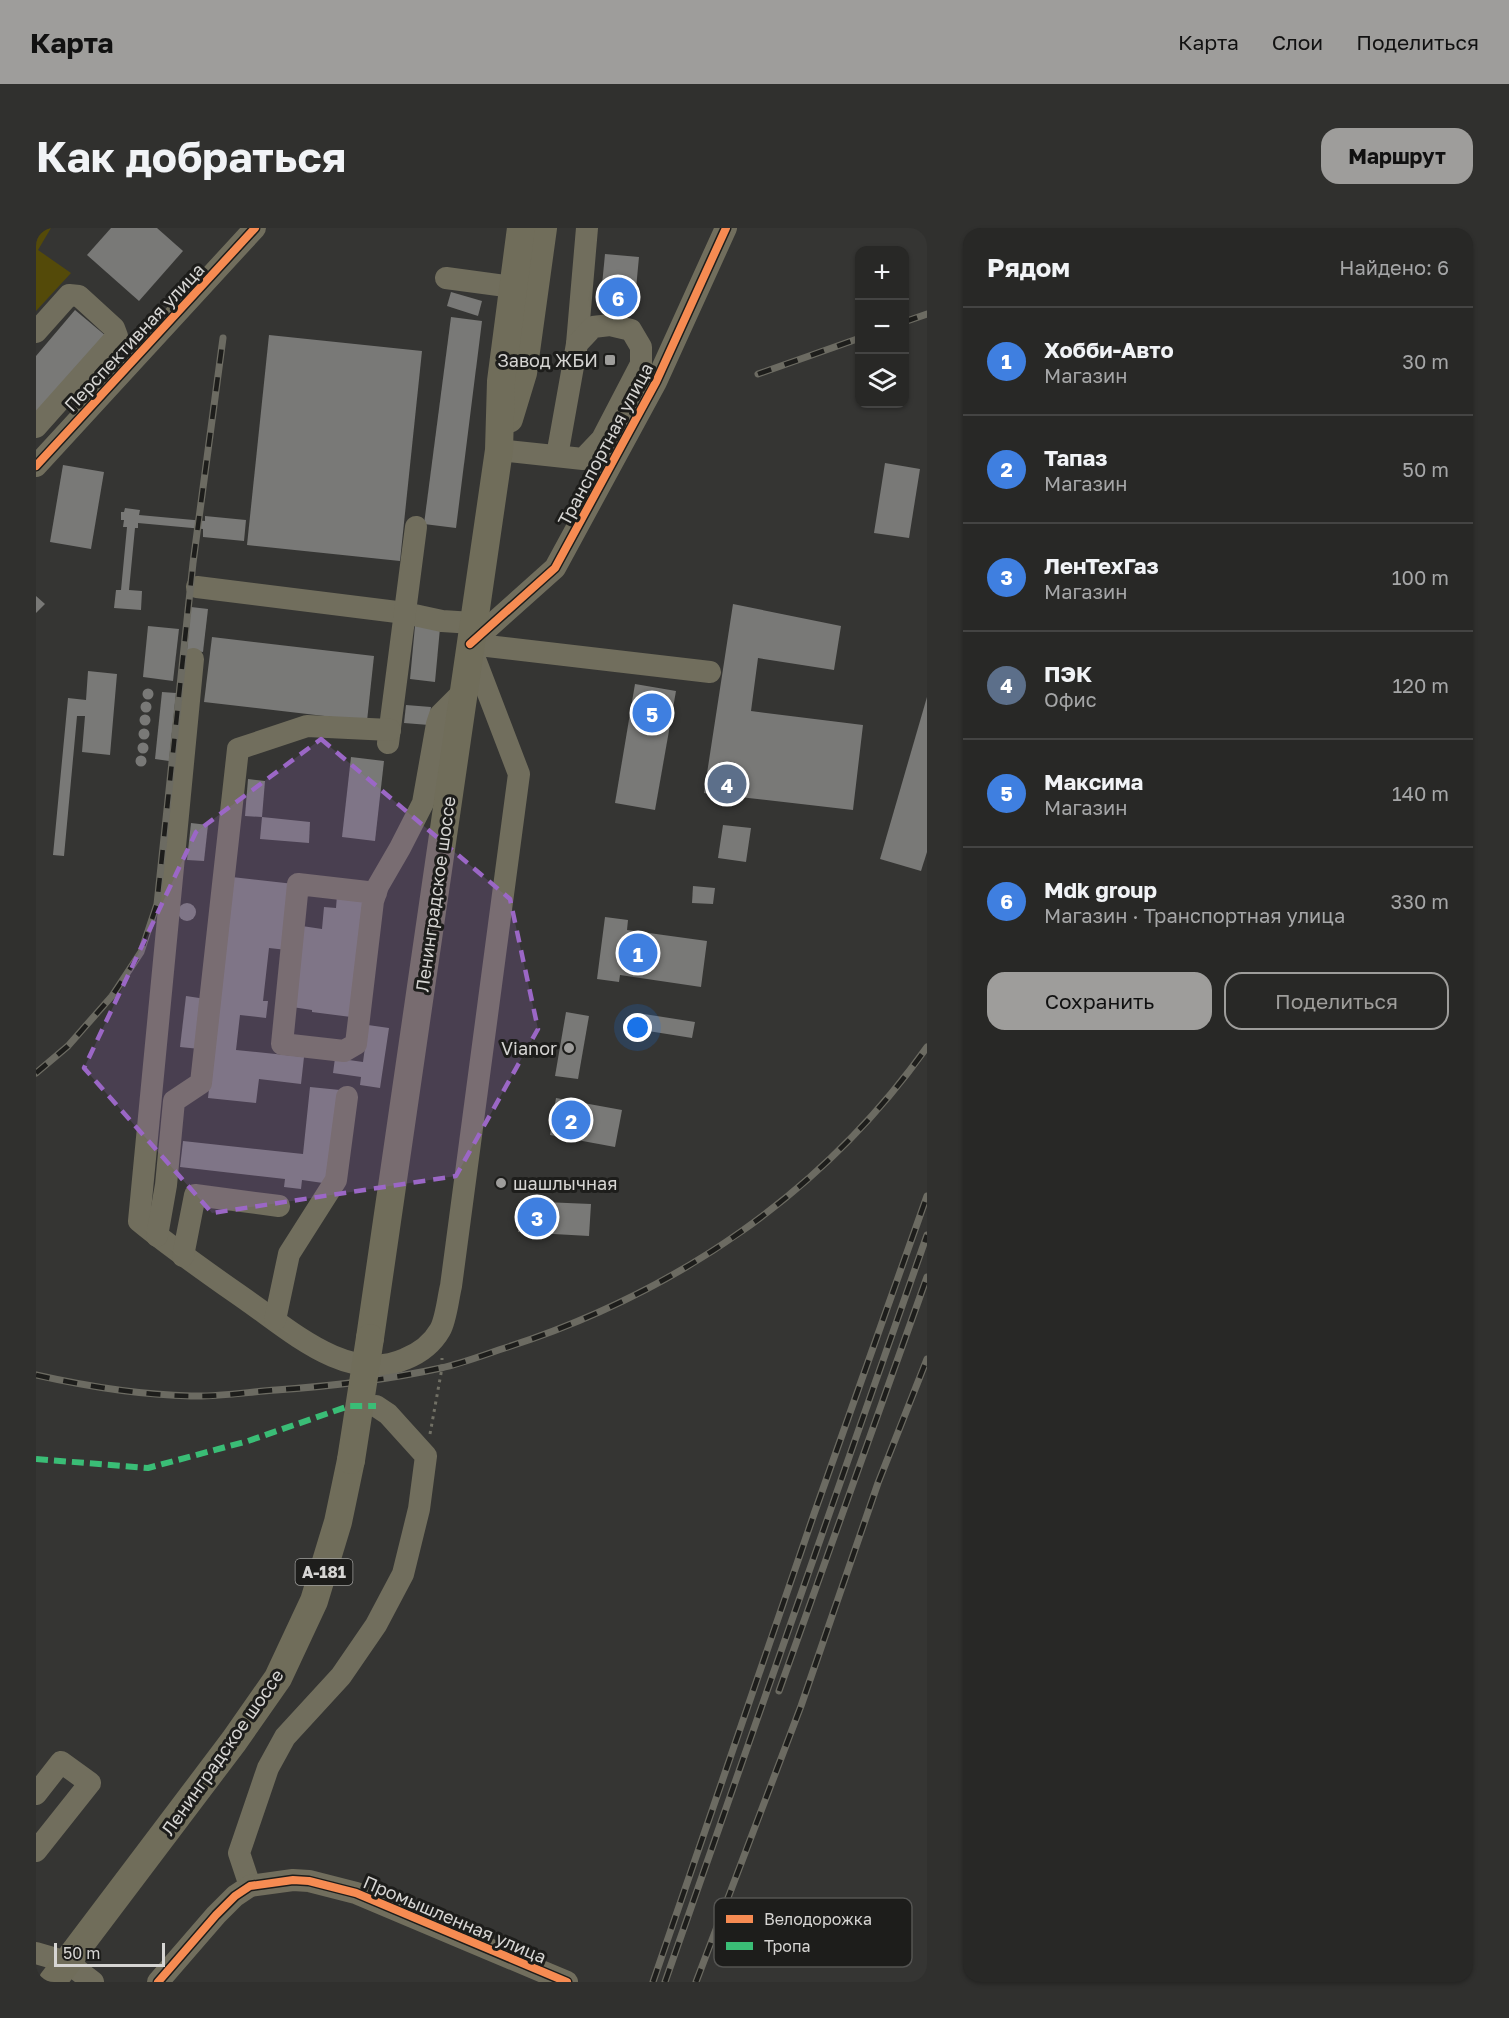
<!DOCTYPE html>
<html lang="ru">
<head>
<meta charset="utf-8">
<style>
	:root { --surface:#282826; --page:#30302e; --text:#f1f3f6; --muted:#a5a6a7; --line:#444443; --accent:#9e9d9b }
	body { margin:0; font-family:"Golos Text",sans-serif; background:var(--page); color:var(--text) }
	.controls { position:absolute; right:18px; top:18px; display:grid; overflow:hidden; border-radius:12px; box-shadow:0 2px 4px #0004 }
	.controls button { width:54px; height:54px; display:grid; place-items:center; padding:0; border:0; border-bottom:2px solid var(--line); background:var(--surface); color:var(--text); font:30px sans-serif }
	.scale { position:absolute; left:18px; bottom:15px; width:111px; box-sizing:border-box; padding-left:6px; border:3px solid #d6d5d3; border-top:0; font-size:16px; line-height:21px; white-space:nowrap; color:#d6d5d3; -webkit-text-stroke:4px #1d1d1b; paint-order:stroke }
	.you { position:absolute; left:602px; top:800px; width:21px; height:21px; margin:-15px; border:4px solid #fff; border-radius:50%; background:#1a73e8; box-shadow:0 0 0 9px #1a73e833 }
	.badge { display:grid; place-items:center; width:39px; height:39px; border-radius:50%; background:var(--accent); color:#fff; font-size:20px; font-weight:700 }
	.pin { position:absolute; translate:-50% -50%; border:3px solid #fff; box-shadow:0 2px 6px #0006 }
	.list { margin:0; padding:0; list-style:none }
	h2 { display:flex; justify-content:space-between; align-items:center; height:78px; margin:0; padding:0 24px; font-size:26px }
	h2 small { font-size:20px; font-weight:400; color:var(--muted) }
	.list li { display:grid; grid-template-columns:39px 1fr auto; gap:18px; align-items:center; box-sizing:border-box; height:108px; padding:0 24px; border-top:2px solid var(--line) }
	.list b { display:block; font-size:22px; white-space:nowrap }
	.list p { margin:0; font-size:20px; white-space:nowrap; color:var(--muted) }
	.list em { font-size:20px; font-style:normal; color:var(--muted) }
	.actions { display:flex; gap:12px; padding:18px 24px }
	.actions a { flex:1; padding:14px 0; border:2px solid var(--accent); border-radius:18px; text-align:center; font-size:21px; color:var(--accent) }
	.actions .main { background:var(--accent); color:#111 }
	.icon { flex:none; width:33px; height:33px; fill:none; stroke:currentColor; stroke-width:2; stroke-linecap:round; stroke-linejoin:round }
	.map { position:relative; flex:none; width:891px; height:1754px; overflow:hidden; border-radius:18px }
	header { display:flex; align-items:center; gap:36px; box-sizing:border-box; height:84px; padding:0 30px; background:var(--accent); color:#111 }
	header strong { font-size:28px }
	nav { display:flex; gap:33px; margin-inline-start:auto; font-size:21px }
	.intro { display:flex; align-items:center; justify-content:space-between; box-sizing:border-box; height:144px; padding:0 36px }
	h1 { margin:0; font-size:42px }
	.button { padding:15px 27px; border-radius:18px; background:var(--accent); color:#111; font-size:21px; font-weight:700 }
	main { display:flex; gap:36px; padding:0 36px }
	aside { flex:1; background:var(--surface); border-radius:18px; box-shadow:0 2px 4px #0004 }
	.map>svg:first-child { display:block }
	.green { fill:#544a09 }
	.building { fill:#797977 }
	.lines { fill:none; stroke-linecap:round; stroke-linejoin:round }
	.path { stroke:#717065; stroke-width:3; stroke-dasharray:3 4.5; stroke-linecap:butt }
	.minor { stroke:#716e5d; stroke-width:22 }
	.major { stroke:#706d5a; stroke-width:28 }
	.rail-casing { stroke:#6c6b62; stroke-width:7 }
	.rail { stroke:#1d1d1b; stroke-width:4.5; stroke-dasharray:14; stroke-linecap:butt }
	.major-bridge { stroke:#706d5a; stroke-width:28 }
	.quiet { stroke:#3abd76; stroke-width:6; stroke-dasharray:12 6; stroke-linecap:butt }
	.cycleway-casing { stroke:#1d1d1b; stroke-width:11 }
	.cycleway { stroke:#f68b52; stroke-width:8 }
	.marked { fill:#9b67c6; fill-opacity:0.2; stroke:#9b67c6; stroke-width:4.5; stroke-dasharray:12 8; stroke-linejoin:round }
	.poi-dot { fill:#9e9d9b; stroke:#1d1d1b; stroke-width:2 }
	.labels { text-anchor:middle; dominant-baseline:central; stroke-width:6; stroke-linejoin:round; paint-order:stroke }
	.shield { fill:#1d1d1b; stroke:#9e9e9c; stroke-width:1.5 }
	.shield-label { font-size:16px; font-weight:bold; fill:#d6d5d3 }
	.street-label { font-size:18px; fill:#d6d5d3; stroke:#1d1d1b }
	.poi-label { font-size:18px; fill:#d6d5d3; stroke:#1d1d1b; text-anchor:end }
	.key { fill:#1d1d1b; stroke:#545452; stroke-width:1.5 }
	.key-label { font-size:16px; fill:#d6d5d3 }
</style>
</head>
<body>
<header>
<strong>Карта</strong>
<nav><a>Карта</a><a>Слои</a><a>Поделиться</a></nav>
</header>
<div class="intro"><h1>Как добраться</h1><a class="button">Маршрут</a></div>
<main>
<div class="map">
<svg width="891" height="1754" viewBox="0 0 891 1754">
	<rect width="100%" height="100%" fill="#353533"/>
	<path class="green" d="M0 0H15L2 22 35 45 0 83Z"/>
	<g class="building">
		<path d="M75 0H121L147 23 103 73 51 27Z"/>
		<path d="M569 26 603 29 598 82 564 78Z"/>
		<path d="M415 64 446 73 442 88 411 78Z"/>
		<path d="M39 82 70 108 0 190V128Z"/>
		<path d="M415 89 446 93 420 300 388 296Z"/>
		<path d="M233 107 386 123 364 333 211 317Z"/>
		<path d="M849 235 884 241 873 310 838 305Z"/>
		<path d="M27 237 68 244 55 321 14 314Z"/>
		<path d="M89 280 104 282 103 287 169 293V288L210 292 208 313 167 309V301L102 295V300H99L93 362 106 363 105 382 78 380 80 362H85L91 299H87L88 292H85V284H88Z"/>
		<path d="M0 368 9 376 0 385Z"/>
		<path d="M697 376 805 398 798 442 722 430 715 483 827 497 817 582 668 565Z"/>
		<path d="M155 379 172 381 167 424 151 422Z"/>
		<path d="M112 398 143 401 137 453 107 449Z"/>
		<path d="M379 398 404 400 399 454 374 451Z"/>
		<path d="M176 409 338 428 331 493 168 474Z"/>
		<path d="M52 443 81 446 74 527 46 524 49 488H41L28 628 17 627 32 470 50 472Z"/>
		<path d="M599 456 640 463 619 582 579 575Z"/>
		<circle cx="112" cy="466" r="5.5"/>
		<path d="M126 464 140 465 133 533 119 531Z"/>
		<path d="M891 469V624L885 643 844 631Z"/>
		<circle cx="110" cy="479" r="5.5"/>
		<path d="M370 477 395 479 393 497 368 495Z"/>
		<circle cx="109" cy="492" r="5.5"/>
		<circle cx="108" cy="506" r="5.5"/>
		<circle cx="107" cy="520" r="5.5"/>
		<circle cx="105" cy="533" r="5.5"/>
		<path d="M315 529 348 533 339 613 306 609Z"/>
		<path d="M212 551 229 553 226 589 209 588Z"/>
		<path d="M226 589 274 594 273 615 224 611Z"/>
		<path d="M155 595 172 597 168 633 151 632Z"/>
		<path d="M687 597 715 600 710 634 682 630Z"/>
		<path d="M196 649 258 656 251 722 233 720 227 773H232L230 790 204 787 200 822 268 829 265 856 223 851 220 875 172 870Z"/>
		<path d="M657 658 679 660 677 676 656 675Z"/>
		<path d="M301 667 329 670 315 789 276 784V782L256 779 266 698 286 701 288 679 300 680Z"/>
		<circle cx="151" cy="684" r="9"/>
		<path d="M569 689 592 692 591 702 671 713 665 759 584 747 583 754 561 751Z"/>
		<path d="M150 768 170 771 164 821 144 819Z"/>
		<path d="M530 784 553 788 542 851 519 848Z"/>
		<path d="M608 786 659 794 656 810 606 802Z"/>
		<path d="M332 797 353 800 344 860 324 857 325 849 297 845 299 830 327 834Z"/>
		<path d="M274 859 304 862 294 956 266 952 265 961 248 959 249 951 144 939 147 913 267 926Z"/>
		<path d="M520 870 586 882 579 919 514 907Z"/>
		<path d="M484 973 555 976 553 1008 482 1004Z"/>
	</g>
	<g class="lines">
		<path class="path" d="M394 1206 406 1140V1130"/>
		<g class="minor">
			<path d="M410 50 477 59"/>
			<path d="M0 104 33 67 43 68 78 100 81 108 0 199"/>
			<path d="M541 116 551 0"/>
			<path d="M463 222 547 231 566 211 605 136V119L595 102 574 97 557 99 541 116 521 228"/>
			<path d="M0 238 219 0"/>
			<path d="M161 359 369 385 406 393 437 395"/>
			<path d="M434 416 519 340 620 154 690 0"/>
			<path d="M434 416 674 444"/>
			<path d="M157 431 103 993C138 1022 176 1048 213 1074 256 1104 313 1156 369 1131 384 1125 396 1116 404 1102 410 1092 412 1070 415 1058L483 546 434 418"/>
			<path d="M352 515 380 299"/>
			<path d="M340 665 262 656 246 816 308 823 320 816 337 673 342 658 364 620 387 575 401 496 404 487 427 464"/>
			<path d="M121 1008 130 957 138 873 165 855 202 521 271 498 354 502"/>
			<path d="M147 1028 159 967 243 978"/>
			<path d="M239 1092 253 1026 300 952 311 869"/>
			<path d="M0 1566 25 1534 54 1555 0 1623"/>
			<path d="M214 1658 203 1625 232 1540 249 1509 305 1448 340 1397 367 1346 383 1281 390 1228 352 1186 340 1178"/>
			<path d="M0 1725 31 1734 57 1754"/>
			<path d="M122 1754 180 1687 199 1668 214 1658 257 1652 273 1653 320 1665 531 1754"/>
		</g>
		<g class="major">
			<path d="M473 191 487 145 507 0"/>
			<path d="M334 1110 463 222 465 153 485 0"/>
			<path d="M16 1754 198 1513 242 1450 278 1373 302 1294 315 1232"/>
		</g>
		<g class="rail-casing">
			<g id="rail">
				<path d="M868 94 891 86"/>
				<path d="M722 146 824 110"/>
				<path d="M0 845 32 818 76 768 105 724 121 676 157 335 187 110"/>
				<path d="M0 1147C49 1158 104 1167 155 1168 183 1169 212 1164 240 1162 296 1158 351 1152 405 1140 428 1135 450 1126 472 1119 641 1064 788 964 891 819"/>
				<path d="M743 1463 891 1049"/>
				<path d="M617 1754 778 1286 891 968"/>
				<path d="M629 1754 891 1007"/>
				<path d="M660 1754 765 1478 842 1255 891 1131"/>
			</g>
		</g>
		<use href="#rail" class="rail"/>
		<path class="major-bridge" d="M315 1232 334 1110"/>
		<path class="quiet" d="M0 1231 112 1240 212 1213 313 1178H340"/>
		<g class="cycleway-casing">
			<g id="cycleway">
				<path d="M0 238 219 0"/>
				<path d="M434 416 519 340 620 154 690 0"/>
				<path d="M122 1754 180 1687 199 1668 214 1658 257 1652 273 1653 320 1665 531 1754"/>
			</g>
		</g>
		<use href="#cycleway" class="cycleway"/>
	</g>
	<path class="marked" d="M285 511 474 671 502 801 420 948 176 985 48 840 160 604Z"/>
	<g class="poi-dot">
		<rect x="568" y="126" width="12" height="12" rx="3"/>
		<circle cx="533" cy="820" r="6"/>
		<circle cx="465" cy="955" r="6"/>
	</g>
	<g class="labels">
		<rect class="shield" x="259.5" y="1331" width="57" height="26" rx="4.5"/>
		<g class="shield-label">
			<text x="288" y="1344">А-181</text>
		</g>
		<g class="street-label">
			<text transform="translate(98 109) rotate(-47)">Перспективная улица</text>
			<text transform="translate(569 216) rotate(-62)">Транспортная улица</text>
			<text transform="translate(399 666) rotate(-82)">Ленинградское шоссе</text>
			<text transform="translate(186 1524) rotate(-55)">Ленинградское шоссе</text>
			<text transform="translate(419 1691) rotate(23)">Промышленная улица</text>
		</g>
		<g class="poi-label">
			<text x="562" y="132">Завод ЖБИ</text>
			<text x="521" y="820">Vianor</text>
			<text x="477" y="955" text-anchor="start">шашлычная</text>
		</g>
	</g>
	<rect x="678" y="1670" width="198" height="69" rx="9" class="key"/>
	<rect x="690" y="1687" width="27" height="8" fill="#f68b52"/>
	<rect x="690" y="1714" width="27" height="8" fill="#3abd76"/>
	<g class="key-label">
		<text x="728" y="1697">Велодорожка</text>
		<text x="728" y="1724">Тропа</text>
	</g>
</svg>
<div class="controls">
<button>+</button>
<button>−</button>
<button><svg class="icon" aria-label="layers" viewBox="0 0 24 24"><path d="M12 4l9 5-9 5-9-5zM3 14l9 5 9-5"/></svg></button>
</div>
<div class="scale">50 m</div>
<div class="you"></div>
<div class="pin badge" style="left:602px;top:725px;background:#3f7fe0">1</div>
<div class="pin badge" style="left:535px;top:892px;background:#3f7fe0">2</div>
<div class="pin badge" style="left:501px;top:989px;background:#3f7fe0">3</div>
<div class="pin badge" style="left:691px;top:556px;background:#5c6f8a">4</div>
<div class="pin badge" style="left:616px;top:485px;background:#3f7fe0">5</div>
<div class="pin badge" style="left:582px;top:69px;background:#3f7fe0">6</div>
</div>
<aside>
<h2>Рядом<small>Найдено: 6</small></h2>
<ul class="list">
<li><span class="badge" style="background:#3f7fe0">1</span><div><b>Хобби-Авто</b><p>Магазин</p></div><em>30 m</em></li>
<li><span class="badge" style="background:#3f7fe0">2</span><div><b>Тапаз</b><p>Магазин</p></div><em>50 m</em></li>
<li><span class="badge" style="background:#3f7fe0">3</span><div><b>ЛенТехГаз</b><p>Магазин</p></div><em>100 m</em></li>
<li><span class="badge" style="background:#5c6f8a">4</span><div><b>ПЭК</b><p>Офис</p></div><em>120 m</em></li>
<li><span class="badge" style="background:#3f7fe0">5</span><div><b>Максима</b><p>Магазин</p></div><em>140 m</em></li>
<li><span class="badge" style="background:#3f7fe0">6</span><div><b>Mdk group</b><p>Магазин · Транспортная улица</p></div><em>330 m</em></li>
</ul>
<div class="actions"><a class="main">Сохранить</a><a>Поделиться</a></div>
</aside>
</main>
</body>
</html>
